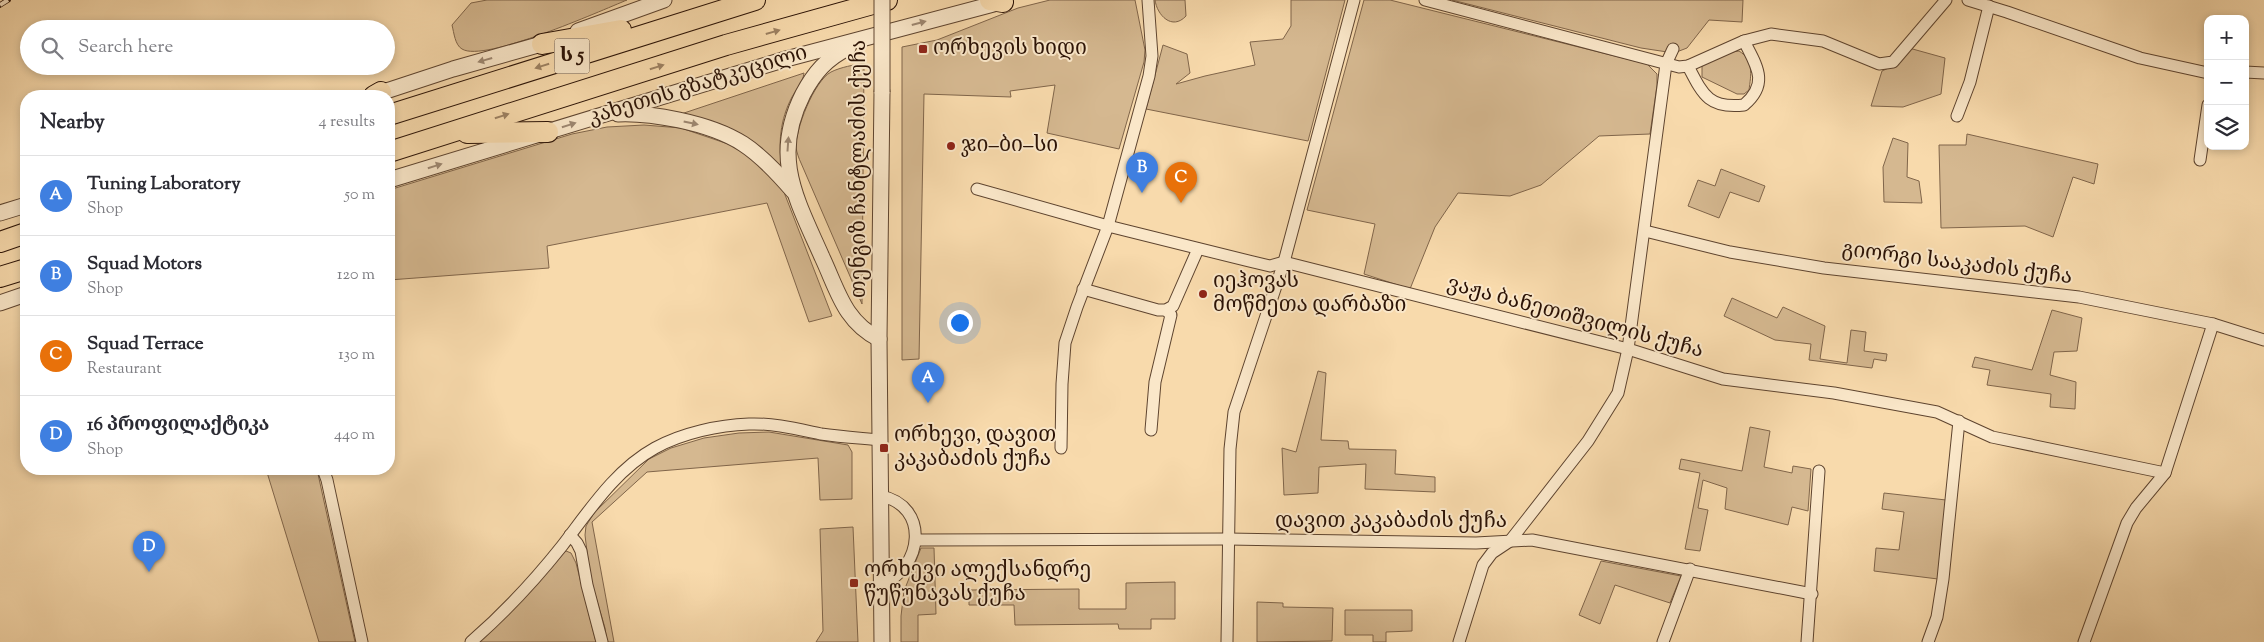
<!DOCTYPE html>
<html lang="en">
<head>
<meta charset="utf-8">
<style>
	:root { --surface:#fff; --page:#f7f7f7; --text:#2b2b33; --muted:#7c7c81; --line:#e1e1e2; --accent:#8f2418 }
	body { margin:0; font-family:"Sorts Mill Goudy","Noto Serif Georgian",serif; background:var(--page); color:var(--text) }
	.controls { position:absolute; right:15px; top:15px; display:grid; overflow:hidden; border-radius:10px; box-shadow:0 2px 8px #0003 }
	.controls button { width:45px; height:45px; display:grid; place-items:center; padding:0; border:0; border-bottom:1px solid var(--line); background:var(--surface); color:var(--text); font:25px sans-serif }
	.you { position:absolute; left:959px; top:322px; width:18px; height:18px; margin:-12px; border:4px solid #fff; border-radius:50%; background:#1a73e8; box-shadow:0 0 0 8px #1a73e833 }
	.badge { display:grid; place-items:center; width:32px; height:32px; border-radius:50%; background:var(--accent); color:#fff; font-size:16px; font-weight:700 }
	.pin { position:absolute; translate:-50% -41px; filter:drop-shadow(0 1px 2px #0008) }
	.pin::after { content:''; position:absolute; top:26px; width:18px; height:15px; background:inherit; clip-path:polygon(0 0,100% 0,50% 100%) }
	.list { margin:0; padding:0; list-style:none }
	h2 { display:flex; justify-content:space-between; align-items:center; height:65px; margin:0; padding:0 20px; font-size:21px }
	h2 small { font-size:16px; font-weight:400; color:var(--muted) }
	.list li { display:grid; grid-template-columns:32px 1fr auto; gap:15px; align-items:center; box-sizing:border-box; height:80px; padding:0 20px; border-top:1px solid var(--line) }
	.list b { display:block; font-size:19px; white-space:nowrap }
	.list p { margin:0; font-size:16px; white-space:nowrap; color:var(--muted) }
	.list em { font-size:16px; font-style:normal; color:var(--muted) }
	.icon { flex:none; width:28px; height:28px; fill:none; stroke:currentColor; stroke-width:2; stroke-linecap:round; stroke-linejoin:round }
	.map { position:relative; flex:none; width:2264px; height:642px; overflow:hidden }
	.search { position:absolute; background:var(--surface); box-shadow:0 2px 8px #0003; left:20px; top:20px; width:375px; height:55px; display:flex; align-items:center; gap:12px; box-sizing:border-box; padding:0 18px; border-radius:28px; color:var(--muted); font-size:19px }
	.panel { position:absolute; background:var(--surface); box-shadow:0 2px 8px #0003; left:20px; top:90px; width:375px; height:385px; border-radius:20px }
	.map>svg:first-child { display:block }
	.green { fill:#d5b890; stroke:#80654a }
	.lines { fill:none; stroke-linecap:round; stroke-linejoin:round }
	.minor-casing { stroke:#5e442f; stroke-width:13 }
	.tertiary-casing { stroke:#5e442f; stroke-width:17 }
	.trunk-casing { stroke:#2b1205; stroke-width:22 }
	.minor { stroke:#fae7c9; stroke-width:11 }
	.tertiary { stroke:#fae7c9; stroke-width:15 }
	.trunk { stroke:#f8daac; stroke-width:20 }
	.rail-casing { stroke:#2b1205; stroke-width:5.5 }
	.rail { stroke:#fae7c9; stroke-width:4; stroke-dasharray:11; stroke-linecap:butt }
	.tertiary-bridge-casing { stroke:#5e442f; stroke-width:17; stroke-linecap:butt }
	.tertiary-bridge { stroke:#fae7c9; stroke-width:15 }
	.oneway { fill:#9d8771 }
	.oneway2 { fill:#9c8061 }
	.poi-dot { fill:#8f2418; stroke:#fae7c9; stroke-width:2 }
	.labels { text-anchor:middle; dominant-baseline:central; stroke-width:4; stroke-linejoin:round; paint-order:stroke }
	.shield { fill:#fae7c9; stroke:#695240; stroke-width:1 }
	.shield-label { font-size:20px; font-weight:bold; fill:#2b1205 }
	.poi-label { font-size:21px; fill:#2b1205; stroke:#fae7c9; text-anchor:start }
	.street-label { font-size:21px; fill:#2b1205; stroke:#fae7c9 }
</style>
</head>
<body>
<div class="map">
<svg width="2264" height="642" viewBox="0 0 2264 642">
	<rect width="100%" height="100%" fill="#f8daac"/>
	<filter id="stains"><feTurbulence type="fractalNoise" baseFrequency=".004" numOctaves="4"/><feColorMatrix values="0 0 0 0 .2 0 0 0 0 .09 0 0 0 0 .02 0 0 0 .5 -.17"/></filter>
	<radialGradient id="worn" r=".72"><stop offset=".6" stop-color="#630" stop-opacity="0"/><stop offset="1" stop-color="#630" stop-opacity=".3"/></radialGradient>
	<g class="green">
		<path d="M487 0H627C600 11 484 63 462 49 455 45 454 33 452 25L471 3Z"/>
		<path d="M1050 0H1135L1145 50 1144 62 1119 149 1047 133 1055 85 1010 91 1011 97 924 94 919 359 902 360V47L937 40 1018 8Z"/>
		<path d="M1155 0H1185L1186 16C1172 31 1157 15 1155 0Z"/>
		<path d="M1291 0H1345L1308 141 1146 109 1163 45 1187 54 1190 73 1176 84 1205 76 1255 65 1250 42 1283 39 1291 26Z"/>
		<path d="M1364 0H1390L1647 64 1657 74V85L1650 134 1599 136 1541 185 1510 196 1458 193 1435 227 1410 289 1364 274 1375 224 1307 210Z"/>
		<path d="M1452 0H1743L1742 22 1709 20 1687 48 1674 53 1641 48Z"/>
		<path d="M1909 48 1945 58 1941 94 1903 107 1871 106 1882 71 1895 65Z"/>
		<path d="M1739 51C1754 60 1751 75 1749 90L1744 94H1737L1702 77V66C1711 58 1727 52 1739 51Z"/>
		<path d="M864 63 862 304 801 163C799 159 797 153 796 148 795 130 814 81 831 72 841 67 854 65 864 63Z"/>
		<path d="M804 73C803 82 797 88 792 97 780 120 778 143 782 169 751 134 727 123 681 114Z"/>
		<path d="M644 125 681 128 737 147 766 168 782 187 832 316 809 322 767 203 547 246 549 268 389 280V190L572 134 607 127Z"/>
		<path d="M1967 134 2098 164 2094 184 2073 177 2053 237 2025 226 1941 228 1939 145H1966Z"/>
		<path d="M1893 138 1908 143 1907 177 1919 181 1922 203 1884 202 1883 167Z"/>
		<path d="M1721 169 1765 186 1759 202 1730 192 1719 218 1688 206 1698 180 1715 186Z"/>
		<path d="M1732 298 1777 318 1783 307 1825 326 1820 359 1847 363 1851 330 1866 332 1864 351 1887 354 1886 361 1874 359 1872 368 1809 360 1811 344 1775 340 1724 316Z"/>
		<path d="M2052 310 2082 318 2077 351 2054 352 2050 375 2076 382 2075 409 2050 407 2051 394 1987 385 1990 370 1972 367 1975 357 2032 370Z"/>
		<path d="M1318 371 1326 373 1321 440 1348 441 1349 449 1396 450 1395 474 1435 477V492L1365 489 1366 464 1319 467 1318 493 1284 495 1282 448 1296 452Z"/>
		<path d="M1750 427 1770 431 1764 467 1792 473 1793 466 1811 469 1808 511 1792 507 1788 525 1725 509 1727 488 1703 480 1698 508 1708 510 1700 551 1685 549 1700 473 1679 469 1681 459 1742 471Z"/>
		<path d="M769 432 848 445 852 452V499L820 500 818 458 647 472 592 522 614 642H607L605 628 590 577 585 535 586 526 594 513 649 459 671 448 704 438 739 433Z"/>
		<path d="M266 469H314L318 474 355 642H319Z"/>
		<path d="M1884 493 1946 500 1938 579 1874 571 1876 548 1899 550 1904 512 1882 509Z"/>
		<path d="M853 527 858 642H816L823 631 820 529Z"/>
		<path d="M921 548H934L936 614 918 615V642H901V616L904 591Z"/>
		<path d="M566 551 571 553 576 563 596 642H477Z"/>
		<path d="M1601 561 1681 576 1670 603 1615 585 1600 624 1579 615Z"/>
		<path d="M1175 582V619H1151V629H1119L1118 624 1015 625 1014 605H969V590L1079 589V609H1126V583Z"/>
		<path d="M1257 602 1283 603V607L1333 608 1332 641 1257 642Z"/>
		<path d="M1345 610H1412V631L1386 632V642H1373V635H1345Z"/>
	</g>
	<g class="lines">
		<g class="minor-casing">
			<g id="minor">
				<path d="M1425 0 1679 67 1688 66 1744 41 1771 34 1823 41 1879 64 1893 62 1946 0"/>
				<path d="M1968 0 2007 12 2140 58 2208 73"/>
				<path d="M1688 66C1703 95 1709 109 1744 105 1770 83 1756 65 1744 41"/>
				<path d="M2245 72 2264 73"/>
				<path d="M1957 116 1970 82 1989 6"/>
				<path d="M2200 160 2208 105"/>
				<path d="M977 189 1108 226 1249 261 1270 266 1284 262 1628 349 1723 379 1834 393 1937 412 1992 437 2165 473"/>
				<path d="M1645 231 1730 252 1824 268 2079 297 2213 324 2264 340"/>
				<path d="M1083 289 1158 310H1166L1173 306 1198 249"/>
				<path d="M1151 430 1155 382 1171 315 1166 310"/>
				<path d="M1061 448 1062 384 1065 343 1077 307 1108 226 1149 76 1152 56 1148 0"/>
				<path d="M323 469 327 480 362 642"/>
				<path d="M881 496C930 506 923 568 882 584"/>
				<path d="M570 535 577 543 581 551 587 585 602 642"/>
				<path d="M916 540 1228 539 1476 543 1532 540 1812 594"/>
				<path d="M471 642C503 614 535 580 562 546 589 511 615 470 655 448 682 433 719 425 749 424 773 423 797 429 821 434 841 437 860 438 881 440"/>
				<path d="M1227 642 1230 449 1234 412 1284 262 1354 0"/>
				<path d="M1459 642 1483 565 1492 553 1510 541 1588 441 1618 393 1628 349 1666 64 1673 49"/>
				<path d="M1663 642 1690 569"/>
				<path d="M1807 642 1819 471"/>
				<path d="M1928 642 1937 617 1943 579 1959 421"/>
				<path d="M2084 642 2127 523 2136 508 2165 473 2213 324"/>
			</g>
		</g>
		<g class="tertiary-casing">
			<g id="tertiary">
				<path d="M578 31 664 0"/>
				<path d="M848 48C827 58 814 73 803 94 771 157 796 198 822 257 838 291 844 321 879 339"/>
				<path d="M371 96 453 69 552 41"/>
				<path d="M618 114C639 113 659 116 679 120 735 132 756 148 793 191"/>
				<path d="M389 180 786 59 1001 2"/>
				<path d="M0 213 26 205"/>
				<path d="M0 303 26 294"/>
				<path d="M882 642 879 339 882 92"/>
			</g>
		</g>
		<g class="trunk-casing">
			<g id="trunk">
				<path d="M990 0 1003 2"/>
				<path d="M542 44 621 30"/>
				<path d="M374 96 381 92"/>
				<path d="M389 115 755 0"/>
				<path d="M467 133 548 132"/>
				<path d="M389 152 726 45 887 0"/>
				<path d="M0 242 26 233"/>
				<path d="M0 277 26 269"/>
			</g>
		</g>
		<use href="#minor" class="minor"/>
		<use href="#tertiary" class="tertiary"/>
		<use href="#trunk" class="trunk"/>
		<g class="rail-casing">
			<path id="rail" d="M0 5 8 0"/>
		</g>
		<use href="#rail" class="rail"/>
		<g class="tertiary-bridge-casing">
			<path id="tertiary-bridge" d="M882 92V0"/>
		</g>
		<use href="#tertiary-bridge" class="tertiary-bridge"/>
	</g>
	<defs><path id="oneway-solid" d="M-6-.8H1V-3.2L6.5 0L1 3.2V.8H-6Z" transform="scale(1.25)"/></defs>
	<g class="oneway">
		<use href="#oneway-solid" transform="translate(919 23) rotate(-15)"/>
		<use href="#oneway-solid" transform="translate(485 60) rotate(164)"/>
		<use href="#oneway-solid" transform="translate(691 123) rotate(12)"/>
		<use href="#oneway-solid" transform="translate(569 125) rotate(-18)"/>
		<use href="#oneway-solid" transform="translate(788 144) rotate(-86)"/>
		<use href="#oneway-solid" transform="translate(435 166) rotate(-17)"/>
	</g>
	<g class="oneway2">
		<use href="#oneway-solid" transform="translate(773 32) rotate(-16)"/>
		<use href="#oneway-solid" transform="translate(542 66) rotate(163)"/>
		<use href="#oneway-solid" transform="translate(657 67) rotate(-17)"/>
		<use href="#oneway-solid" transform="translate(502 116) rotate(-17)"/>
	</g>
	<g class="poi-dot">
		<rect x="918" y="44" width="10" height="10" rx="2.5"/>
		<circle cx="951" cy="146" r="5"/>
		<circle cx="1203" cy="294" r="5"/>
		<rect x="879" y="443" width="10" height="10" rx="2.5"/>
		<rect x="849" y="578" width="10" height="10" rx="2.5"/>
	</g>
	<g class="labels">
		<rect class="shield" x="554.5" y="38.5" width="35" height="35" rx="4"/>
		<g class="shield-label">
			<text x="572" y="56">ს 5</text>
		</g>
		<g class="poi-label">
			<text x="933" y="49">ორხევის ხიდი</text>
			<text x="961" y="146">ჯი–ბი–სი</text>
			<text x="1213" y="282">იეჰოვას<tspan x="1213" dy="24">მოწმეთა დარბაზი</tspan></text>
			<text x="894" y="436">ორხევი, დავით<tspan x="894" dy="24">კაკაბაძის ქუჩა</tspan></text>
			<text x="864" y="571">ორხევი ალექსანდრე<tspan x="864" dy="24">წუწუნავას ქუჩა</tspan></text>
		</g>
		<g class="street-label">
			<text transform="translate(698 86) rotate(-17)">კახეთის გზატკეცილი</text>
			<text transform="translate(860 169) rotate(-90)">თენგიზ ჩანტლაძის ქუჩა</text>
			<text transform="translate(1957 264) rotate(7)">გიორგი სააკაძის ქუჩა</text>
			<text transform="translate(1575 318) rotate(15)">ვაჟა ბანეთიშვილის ქუჩა</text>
			<text x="1391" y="522">დავით კაკაბაძის ქუჩა</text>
		</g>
	</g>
	<rect width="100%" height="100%" filter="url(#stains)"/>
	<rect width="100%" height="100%" fill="url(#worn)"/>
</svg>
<div class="controls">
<button>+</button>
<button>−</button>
<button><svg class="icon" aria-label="layers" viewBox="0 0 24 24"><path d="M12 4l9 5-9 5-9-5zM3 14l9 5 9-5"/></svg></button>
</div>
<div class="you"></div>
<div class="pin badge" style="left:928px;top:403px;background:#3f7fe0">A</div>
<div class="pin badge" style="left:1142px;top:193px;background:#3f7fe0">B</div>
<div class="pin badge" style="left:1181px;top:203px;background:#e8710a">C</div>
<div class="pin badge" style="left:149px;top:572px;background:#3f7fe0">D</div>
<div class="search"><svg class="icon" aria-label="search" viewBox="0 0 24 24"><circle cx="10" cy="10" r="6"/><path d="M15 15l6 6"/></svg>Search here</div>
<section class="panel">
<h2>Nearby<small>4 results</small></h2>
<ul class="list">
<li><span class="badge" style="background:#3f7fe0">A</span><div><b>Tuning Laboratory</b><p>Shop</p></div><em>50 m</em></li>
<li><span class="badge" style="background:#3f7fe0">B</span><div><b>Squad Motors</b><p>Shop</p></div><em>120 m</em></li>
<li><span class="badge" style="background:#e8710a">C</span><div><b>Squad Terrace</b><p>Restaurant</p></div><em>130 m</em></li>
<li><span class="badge" style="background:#3f7fe0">D</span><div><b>16 პროფილაქტიკა</b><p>Shop</p></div><em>440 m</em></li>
</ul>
</section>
</div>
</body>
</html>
